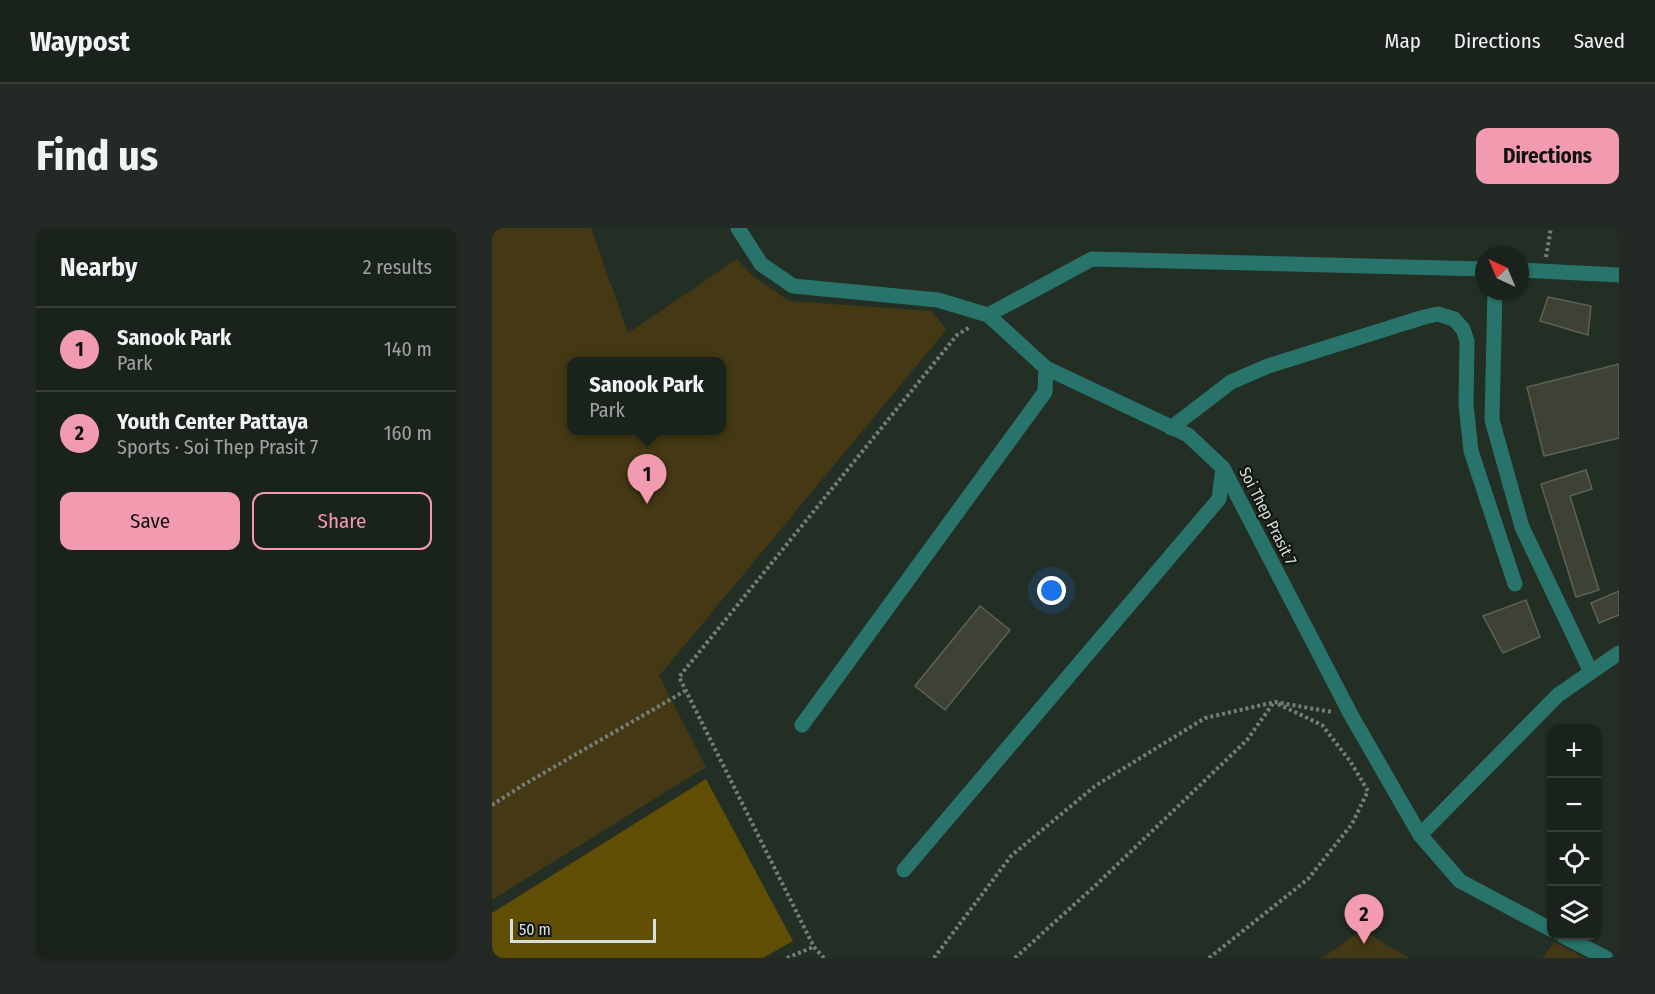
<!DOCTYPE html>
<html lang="en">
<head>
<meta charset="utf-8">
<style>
	:root { --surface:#1a221c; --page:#232a25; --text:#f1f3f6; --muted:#9fa4a3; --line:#383f3b; --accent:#f29aaf }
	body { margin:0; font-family:"Fira Sans Condensed",sans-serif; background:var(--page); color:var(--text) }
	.controls { position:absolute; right:18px; bottom:18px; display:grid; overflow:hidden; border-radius:12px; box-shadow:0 2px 4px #0004 }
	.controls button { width:54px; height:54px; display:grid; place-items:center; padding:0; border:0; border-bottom:2px solid var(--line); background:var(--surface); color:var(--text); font:30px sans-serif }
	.compass { position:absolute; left:983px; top:18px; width:54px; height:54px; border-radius:50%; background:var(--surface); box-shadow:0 2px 4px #0004; rotate:316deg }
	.scale { position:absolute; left:18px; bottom:15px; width:146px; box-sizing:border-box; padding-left:6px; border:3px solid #d8dfd9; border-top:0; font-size:16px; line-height:21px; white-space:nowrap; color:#d8dfd9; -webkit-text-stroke:4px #101511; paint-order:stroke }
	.you { position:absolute; left:560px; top:363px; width:21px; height:21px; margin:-15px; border:4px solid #fff; border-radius:50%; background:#1a73e8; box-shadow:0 0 0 9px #1a73e833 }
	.badge { display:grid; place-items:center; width:39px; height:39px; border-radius:50%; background:var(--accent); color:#111; font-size:20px; font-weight:700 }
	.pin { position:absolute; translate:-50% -50px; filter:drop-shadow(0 2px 3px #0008) }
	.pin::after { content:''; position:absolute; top:32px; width:21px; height:18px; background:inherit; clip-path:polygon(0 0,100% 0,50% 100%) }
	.popup { position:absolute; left:75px; top:129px; width:159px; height:78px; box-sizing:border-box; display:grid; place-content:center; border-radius:12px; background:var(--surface); filter:drop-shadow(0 2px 4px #0005); font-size:20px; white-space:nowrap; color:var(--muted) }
	.popup b { font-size:22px; color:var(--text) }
	.popup::after { content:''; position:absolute; left:50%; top:100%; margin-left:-12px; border:12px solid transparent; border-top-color:var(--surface) }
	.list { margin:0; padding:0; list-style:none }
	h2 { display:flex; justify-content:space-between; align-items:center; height:78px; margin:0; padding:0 24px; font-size:26px }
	h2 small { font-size:20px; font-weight:400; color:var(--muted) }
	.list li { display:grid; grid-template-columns:39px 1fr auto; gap:18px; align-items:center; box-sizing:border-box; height:84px; padding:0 24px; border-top:2px solid var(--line) }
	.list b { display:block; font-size:22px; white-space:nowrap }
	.list p { margin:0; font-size:20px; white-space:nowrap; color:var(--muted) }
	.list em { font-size:20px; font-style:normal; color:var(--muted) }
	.actions { display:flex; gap:12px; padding:18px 24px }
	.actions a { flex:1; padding:14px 0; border:2px solid var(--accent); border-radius:12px; text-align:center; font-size:21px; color:var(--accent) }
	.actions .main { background:var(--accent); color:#111 }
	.icon { flex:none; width:33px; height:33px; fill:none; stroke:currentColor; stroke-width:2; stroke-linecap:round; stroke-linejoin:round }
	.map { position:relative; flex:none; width:1127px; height:730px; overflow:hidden; border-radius:12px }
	header { display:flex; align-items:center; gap:36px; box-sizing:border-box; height:84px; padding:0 30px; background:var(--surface); border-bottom:2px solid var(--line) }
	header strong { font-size:28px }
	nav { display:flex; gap:33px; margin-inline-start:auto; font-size:21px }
	.intro { display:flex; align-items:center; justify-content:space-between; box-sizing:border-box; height:144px; padding:0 36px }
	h1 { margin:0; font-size:42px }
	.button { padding:15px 27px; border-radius:12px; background:var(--accent); color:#111; font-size:21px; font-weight:700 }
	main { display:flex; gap:36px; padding:0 36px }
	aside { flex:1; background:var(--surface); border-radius:12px; box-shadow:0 2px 4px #0004 }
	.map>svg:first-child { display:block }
	.green { fill:#443914; fill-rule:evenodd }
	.forest { fill:#604e05 }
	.building { fill:#3d4235; stroke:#5d6254; stroke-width:1.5 }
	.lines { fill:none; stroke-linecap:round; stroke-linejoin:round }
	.path { stroke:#767f77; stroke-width:4; stroke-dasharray:3 3; stroke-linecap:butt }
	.minor { stroke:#29746a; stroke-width:15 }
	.labels { text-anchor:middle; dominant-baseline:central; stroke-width:4.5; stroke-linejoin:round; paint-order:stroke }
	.street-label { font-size:16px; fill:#d8dfd9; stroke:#101511 }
</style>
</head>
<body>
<header>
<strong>Waypost</strong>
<nav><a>Map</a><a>Directions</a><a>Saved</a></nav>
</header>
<div class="intro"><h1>Find us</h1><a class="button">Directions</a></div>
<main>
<aside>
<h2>Nearby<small>2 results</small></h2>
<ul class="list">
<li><span class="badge">1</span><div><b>Sanook Park</b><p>Park</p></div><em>140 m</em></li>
<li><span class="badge">2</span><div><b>Youth Center Pattaya</b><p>Sports · Soi Thep Prasit 7</p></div><em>160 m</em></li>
</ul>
<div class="actions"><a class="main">Save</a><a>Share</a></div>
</aside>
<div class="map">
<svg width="1127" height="730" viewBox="0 0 1127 730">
	<rect width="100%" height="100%" fill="#232e25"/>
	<g class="green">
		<path d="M0 0H99L136 105 245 31 261 48 297 73 439 83 455 101 167 448 214 539 0 672ZM80 134H230V202H80Z"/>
		<path d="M870 702 917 730H830Z"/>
		<path d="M1062 714 1093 730H1050Z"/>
	</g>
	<path class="forest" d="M214 551 301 713 271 730H0V685Z"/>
	<g class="building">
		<path d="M1056 69 1099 78 1096 107 1048 93Z"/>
		<path d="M1127 136V210L1052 228 1035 159Z"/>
		<path d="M1094 242 1100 261 1078 268 1107 362 1084 369 1049 256Z"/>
		<path d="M1127 363V387L1107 395 1099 375Z"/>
		<path d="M1034 372 1048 409 1011 425 991 388Z"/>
		<path d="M488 378 518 402 453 482 423 458Z"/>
	</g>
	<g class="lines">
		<g class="path">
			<path d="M1054 29 1059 0"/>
			<path d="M0 577 31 557 193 463"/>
			<path d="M295 730 321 719"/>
			<path d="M332 730 322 719 187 449 465 107 478 99"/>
			<path d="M442 730 519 628 603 558 713 490 783 474 840 484"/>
			<path d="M523 730 605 656 755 512 782 474"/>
			<path d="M717 730 816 651 860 596 876 563 858 533 830 497 786 476"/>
		</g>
		<g class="minor">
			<path d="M246 0 269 36 301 58 446 72 496 87 554 140 696 207 731 240 859 487 928 607 968 653 1060 702"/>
			<path d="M1028 42 1127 47"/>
			<path d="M1003 63 1000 192 1030 299 1099 444"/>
			<path d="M496 87 600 31 992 41"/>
			<path d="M679 200 739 154 776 138 932 89 946 86 962 91 971 101 975 113 974 177 979 223 1023 356"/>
			<path d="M310 497 553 164 554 140"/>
			<path d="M928 607 1066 467 1127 425"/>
			<path d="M412 642 727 271 731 240"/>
			<path d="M1071 708 1114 730"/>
		</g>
	</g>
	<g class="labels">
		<g class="street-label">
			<text transform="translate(776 288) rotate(63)">Soi Thep Prasit 7</text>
		</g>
	</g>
</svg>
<div class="controls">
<button>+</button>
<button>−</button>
<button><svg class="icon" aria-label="locate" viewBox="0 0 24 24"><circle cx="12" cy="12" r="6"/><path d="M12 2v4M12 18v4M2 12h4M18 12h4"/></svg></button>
<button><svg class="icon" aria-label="layers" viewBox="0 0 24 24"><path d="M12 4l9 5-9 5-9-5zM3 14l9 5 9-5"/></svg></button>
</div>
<svg class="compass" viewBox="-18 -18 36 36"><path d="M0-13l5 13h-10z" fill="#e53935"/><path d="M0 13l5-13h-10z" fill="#9fa4a3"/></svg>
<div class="scale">50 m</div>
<div class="you"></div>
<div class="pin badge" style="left:155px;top:276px">1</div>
<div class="popup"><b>Sanook Park</b>Park</div>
<div class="pin badge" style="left:872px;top:716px">2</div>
</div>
</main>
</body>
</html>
